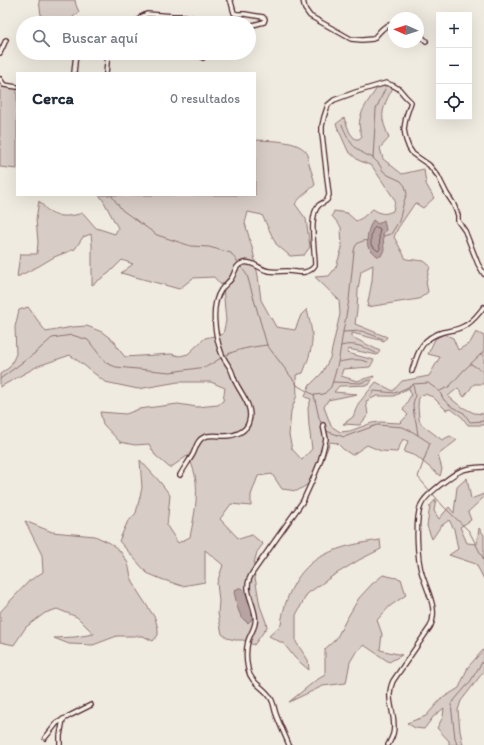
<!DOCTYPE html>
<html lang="es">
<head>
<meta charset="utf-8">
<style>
	:root { --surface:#fff; --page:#f6f6f7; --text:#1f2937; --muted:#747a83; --line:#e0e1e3 }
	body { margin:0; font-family:Itim,sans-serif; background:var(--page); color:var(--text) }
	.controls { position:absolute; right:12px; top:12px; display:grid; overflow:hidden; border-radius:0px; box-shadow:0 4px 16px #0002 }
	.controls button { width:36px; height:36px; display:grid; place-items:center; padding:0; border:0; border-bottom:1px solid var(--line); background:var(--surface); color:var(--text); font:20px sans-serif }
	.compass { position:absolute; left:388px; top:12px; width:36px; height:36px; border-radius:50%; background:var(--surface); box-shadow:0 4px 16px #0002; rotate:273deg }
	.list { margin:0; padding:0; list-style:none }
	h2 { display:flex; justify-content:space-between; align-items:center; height:52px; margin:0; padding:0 16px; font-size:17px }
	h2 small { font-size:13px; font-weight:400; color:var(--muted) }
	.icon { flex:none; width:22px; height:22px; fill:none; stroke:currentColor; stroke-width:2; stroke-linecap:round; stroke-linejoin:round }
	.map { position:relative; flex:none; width:484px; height:745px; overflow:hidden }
	.search { position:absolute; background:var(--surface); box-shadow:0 4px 16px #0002; left:16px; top:16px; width:240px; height:44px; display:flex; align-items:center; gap:10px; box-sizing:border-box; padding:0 14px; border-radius:22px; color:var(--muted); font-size:15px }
	.panel { position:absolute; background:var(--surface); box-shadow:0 4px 16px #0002; left:16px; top:72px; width:240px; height:124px; border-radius:0px }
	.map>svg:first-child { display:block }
	.green { fill:#d8cdc6; stroke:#917678 }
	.water { fill:#b7a4a2; stroke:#8b6f72 }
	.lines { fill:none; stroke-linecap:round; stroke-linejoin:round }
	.shore { stroke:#76545b; stroke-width:1 }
	.stream { stroke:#8b6f72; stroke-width:1 }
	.street-casing { stroke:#4a1f2b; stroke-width:6 }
	.street { stroke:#f7f3e8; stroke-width:3.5 }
</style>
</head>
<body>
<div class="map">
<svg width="484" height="745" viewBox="0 0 484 745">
	<rect width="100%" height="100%" fill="#f0ebe0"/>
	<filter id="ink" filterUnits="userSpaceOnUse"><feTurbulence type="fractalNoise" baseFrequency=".025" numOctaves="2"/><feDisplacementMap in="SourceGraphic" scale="8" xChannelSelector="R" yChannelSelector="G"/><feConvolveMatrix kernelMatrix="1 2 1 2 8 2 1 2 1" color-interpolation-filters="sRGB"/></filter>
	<g filter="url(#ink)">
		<g class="green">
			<path d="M39 0H75L76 5 79 12 66 23H42Z"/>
			<path d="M386 83 394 86C389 95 381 108 383 120 384 126 387 132 389 138L380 148 383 159 402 174 424 169 426 184 434 198 423 208 415 203 398 228 394 237 406 259 424 261 430 266 426 282 428 292 419 299 367 307 372 281 373 265 361 271 358 290 357 310 355 324 387 337 384 341 352 333V337L380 351 377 355 348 349 347 353 374 360 370 367 343 369 341 376 357 381 374 376 369 385 339 386 334 392 357 394 328 400 324 407 331 426 340 432 350 431 372 423 380 422 400 423 408 415 403 410 411 395 409 388 394 396H377L366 401 368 415 360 425 343 424 353 417 358 404 376 382 393 391 402 381 429 376 440 357 428 354 435 339 444 334 453 338 458 350 470 343 476 332 484 336V384H474L464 397 458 388 448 396 460 406 474 413 484 414V425H468L462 417 451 409 446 410 433 397 425 394 419 396 418 406 419 419 421 424 442 440 450 436 457 440 438 455 442 469 440 476 416 456 404 452 408 441 403 439 397 452 381 451 367 445 352 455 343 449 337 443 330 442 323 460 313 481 297 491 282 489 272 474 258 476 251 495V506L231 504 220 519 239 539 252 535 263 544 257 552 253 567 256 583 260 606 266 622 267 627 254 645 243 640H235L227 638 222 634 218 614 219 601 217 583 223 565 205 550V582L182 586 161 579 147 573 119 541 127 523 136 513 142 488 140 460 160 482 170 495 167 526 178 543 190 537C195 512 203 479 187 456L170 468 155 455 149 444 135 445 120 442 103 424 100 412 126 414 139 409 178 404 197 407 218 405 223 401 225 388 211 382H178L138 389 105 382 85 366 70 355 38 366 0 387V374L10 367 16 354 15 327 19 310 28 307 46 332 72 327 87 326 102 332 115 342 117 347 125 357 171 354 180 356 188 354 205 338 223 334 226 321 223 287 214 277 193 278 179 289 121 273 133 264 122 260 109 273 92 285V244L91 234 83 237 75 249 54 257 39 266 17 277 20 254H37L38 242 36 219 39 201C42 204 46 210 51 213 60 218 73 216 83 213L96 228 115 234 118 228 103 200 99 195H255V140C269 141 301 139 308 155 309 157 308 161 309 164 311 171 314 178 315 185L301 197 295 204 306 219 310 247 304 255 290 256 276 244 262 215 248 212 245 223 253 251 258 276 261 300 276 327 295 330 301 315 307 309C309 320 313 331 312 342 311 352 307 363 303 373L296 375 297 395 291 411 289 435 292 449 302 460 312 449 309 426 308 408 311 399 305 397 309 386 322 373 330 358 340 314 339 300 315 277 329 276 336 267 342 248 341 227 332 216 334 211 347 213 356 221 362 218 373 209C381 214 384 215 393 211L395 200 372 166 358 160 348 151 336 124 344 118 350 133 355 139H359L362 136C353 117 369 101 379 85Z"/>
			<path d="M2 85 17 89V169L0 167V90Z"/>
			<path d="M467 478 471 499 484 494V497L468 512 471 520 460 527 467 543 477 544 479 528 484 535V579L476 564 449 555 458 549 454 529 449 520 441 526 432 539 427 526 430 506 436 499 434 511 439 519 449 507 454 513 457 487Z"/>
			<path d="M25 521 52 532 95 536 110 543 120 551 128 563 131 577 138 592 155 618 158 629V635L153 641 143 636H117L93 645 69 644 54 638 75 637 94 634 77 617 57 609 45 613 26 627 14 645 0 642V612L29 581 43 572 42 555Z"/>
			<path d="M380 540 381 549 359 560 331 577 307 594 296 615V642L308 660 309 670 295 658 284 644 269 636 281 625C284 598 298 567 324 555 341 546 361 543 380 540Z"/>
			<path d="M383 575 401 579 406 595 390 606 377 620 382 634 380 650 402 655 389 662 364 645 356 652 350 662 346 683 323 686 289 702 315 681 325 675V649L336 639 346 620 359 598 372 584Z"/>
			<path d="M484 649V671L461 701 458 710 460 731 463 745H449V741L437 728 443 717 444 708 434 716 424 729 415 728 407 723 426 716 441 699 459 688 468 667Z"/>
		</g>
		<g class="water">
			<path d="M373 220 378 224 384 220 386 230 383 234 384 250 381 256H377L368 247C366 237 368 229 373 220Z"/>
			<path d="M238 588H241C248 593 253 610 252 619L248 623C237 617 237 602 234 592Z"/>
		</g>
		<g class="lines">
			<path class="shore" d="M375 227 379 228 380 229 379 234 380 249 378 251 371 245C371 239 370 231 375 227Z"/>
			<g class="stream">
				<path d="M342 125C351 145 353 149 373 158"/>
				<path d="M111 195 122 210 157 235 191 246 209 247 231 253 239 264"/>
				<path d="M383 236 391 234 399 221 404 201 407 194 405 186 401 181 388 175 383 171 379 164 373 158 376 109 385 89"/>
				<path d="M241 267 247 275 267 345 298 386 314 395"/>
				<path d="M343 332 362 331 383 339"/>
				<path d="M341 346C354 342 364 347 376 353"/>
				<path d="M224 356C237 349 252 347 267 345"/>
				<path d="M339 362C349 360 358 358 368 362"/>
				<path d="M471 364 484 372"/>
				<path d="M0 379 35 353 52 338 72 335 88 340 106 363 116 367 170 372 206 367 221 358"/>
				<path d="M333 382 360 383 370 380"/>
				<path d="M440 391 450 386 462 372 482 353 484 350"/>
				<path d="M370 397 374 391 395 393 413 385"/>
				<path d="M322 425 319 418 314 395 324 394 331 387 335 374 339 358 343 332 349 300 354 251C356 242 359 242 368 240"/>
				<path d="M326 431 344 437 377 425 403 427 413 432 430 443 418 477 430 491"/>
				<path d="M418 435 416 422 414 415 413 405 415 395 413 384 428 383 439 391 444 400 452 407 464 413 470 422 484 421"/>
				<path d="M432 493 443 506 469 531 484 560"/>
				<path d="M457 745 455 738 451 704 470 682 484 659"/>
			</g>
			<g class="street-casing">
				<g id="street">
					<path d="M229 0 231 2 234 13 237 14H245L263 17 265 19 264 22 249 26"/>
					<path d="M303 0 305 9 310 16 351 39 362 40 373 39C379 33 385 23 394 25"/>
					<path d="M136 23 138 22 141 17 147 14 173 16H184L209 22 215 23"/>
					<path d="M418 33 426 41"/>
					<path d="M0 53 6 40"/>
					<path d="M203 58 207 53"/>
					<path d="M74 73 76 53"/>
					<path d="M106 73 108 53"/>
					<path d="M0 79 4 85 17 87"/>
					<path d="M412 371C418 352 421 338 443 332 450 331 457 330 464 326 473 322 477 315 484 307"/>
					<path d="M180 475C184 468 189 461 193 454 196 448 197 440 204 437 210 434 218 436 225 436 234 436 247 432 249 421 253 408 243 396 237 385 234 380 233 373 230 368 227 363 223 358 221 352 215 335 210 306 221 290 224 285 229 282 231 279 236 272 234 266 243 263 252 260 260 270 269 271 275 272 281 271 287 271 293 271 300 273 305 272 309 271 313 269 315 265 315 251 308 215 319 205 322 203 325 202 327 200L329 195 322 134V126L324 117 328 105 334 100 356 92 386 83 394 86 399 89 405 96 411 102 406 117 404 129 406 140 409 148 413 154 429 165 438 176 447 194 453 203 458 215V221L465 231 478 264 484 274"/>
					<path d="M45 738 57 723 71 715 91 705"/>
					<path d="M60 745V736L63 719"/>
					<path d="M289 745C285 735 280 725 276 714 274 709 274 702 270 697 263 686 251 684 248 669 246 660 246 650 248 641 251 632 257 626 255 615 252 598 242 588 253 572L303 501 313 479 320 462 325 443 326 439 323 425"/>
					<path d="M388 745C390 741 392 738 393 734 398 716 384 700 393 681L430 627C439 610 427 591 422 574 417 559 415 519 421 505 425 496 433 491 440 485 458 471 461 468 484 467"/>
				</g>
			</g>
			<use href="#street" class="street"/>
		</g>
	</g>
</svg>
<div class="controls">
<button>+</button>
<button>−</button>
<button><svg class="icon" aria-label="locate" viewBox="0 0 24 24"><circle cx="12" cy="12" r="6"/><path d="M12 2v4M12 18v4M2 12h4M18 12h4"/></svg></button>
</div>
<svg class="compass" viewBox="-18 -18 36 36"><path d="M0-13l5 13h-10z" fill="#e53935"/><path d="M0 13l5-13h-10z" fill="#747a83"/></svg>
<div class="search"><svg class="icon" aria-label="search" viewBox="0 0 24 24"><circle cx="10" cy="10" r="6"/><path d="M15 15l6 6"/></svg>Buscar aquí</div>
<section class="panel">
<h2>Cerca<small>0 resultados</small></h2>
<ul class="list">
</ul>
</section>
</div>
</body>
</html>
